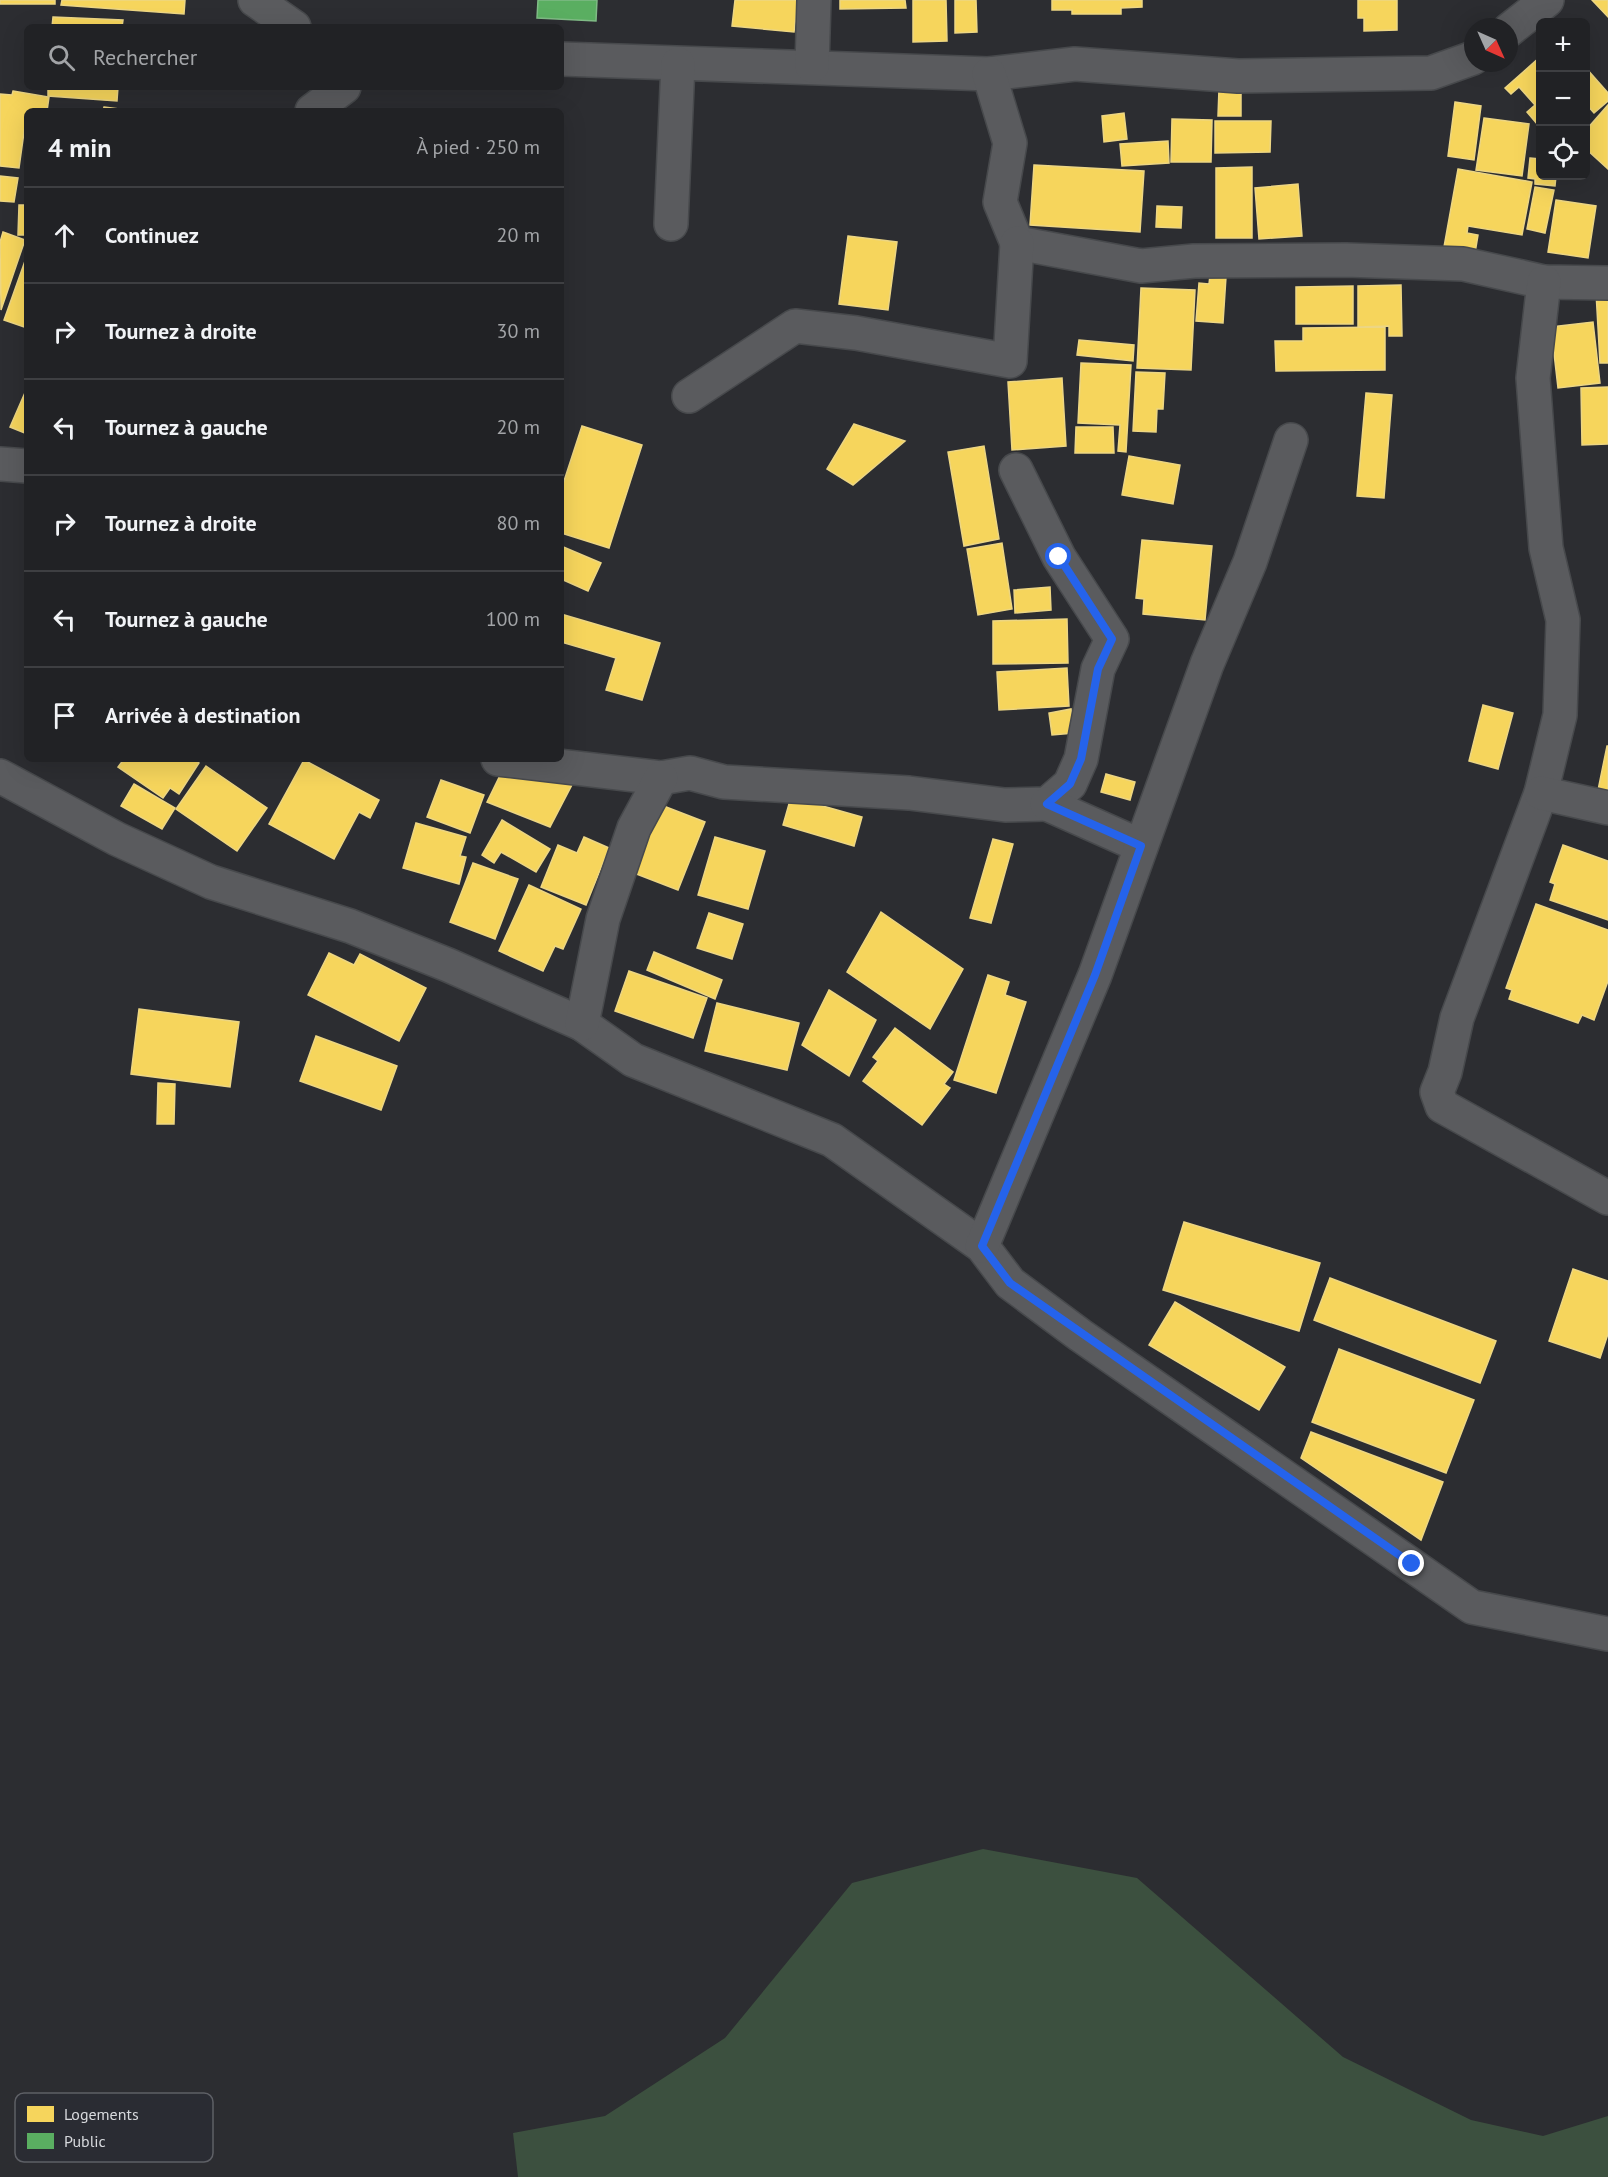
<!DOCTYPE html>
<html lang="fr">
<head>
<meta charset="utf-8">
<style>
	:root { --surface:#212225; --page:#292a2d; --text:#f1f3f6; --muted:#a2a4a7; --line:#3e3f42 }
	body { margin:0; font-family:"PT Sans",sans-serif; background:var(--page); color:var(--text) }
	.controls { position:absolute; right:18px; top:18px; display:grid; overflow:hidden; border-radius:9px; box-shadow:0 6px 24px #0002 }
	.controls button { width:54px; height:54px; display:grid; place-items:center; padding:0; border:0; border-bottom:2px solid var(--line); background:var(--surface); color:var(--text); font:30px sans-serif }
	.compass { position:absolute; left:1464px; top:18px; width:54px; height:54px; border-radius:50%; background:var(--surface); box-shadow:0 6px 24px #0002; rotate:135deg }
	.stop { position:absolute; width:18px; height:18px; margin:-14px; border:4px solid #2563eb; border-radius:50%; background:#fff }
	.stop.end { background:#2563eb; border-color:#fff; box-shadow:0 2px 6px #0008 }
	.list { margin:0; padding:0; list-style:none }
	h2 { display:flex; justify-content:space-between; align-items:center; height:78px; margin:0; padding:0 24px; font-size:26px }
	h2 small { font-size:20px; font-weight:400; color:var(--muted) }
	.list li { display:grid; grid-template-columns:39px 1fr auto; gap:18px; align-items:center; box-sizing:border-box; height:96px; padding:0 24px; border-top:2px solid var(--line) }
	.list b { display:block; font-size:22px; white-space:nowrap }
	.list em { font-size:20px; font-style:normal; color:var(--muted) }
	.icon { flex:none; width:33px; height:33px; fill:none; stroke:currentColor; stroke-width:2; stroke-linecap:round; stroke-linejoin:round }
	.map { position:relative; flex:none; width:1608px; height:2177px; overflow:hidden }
	.search { position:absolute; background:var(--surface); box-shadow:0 6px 24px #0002; left:24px; top:24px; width:540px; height:66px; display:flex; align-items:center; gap:15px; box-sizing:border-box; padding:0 21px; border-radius:9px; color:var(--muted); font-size:22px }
	.panel { position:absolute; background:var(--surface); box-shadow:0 6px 24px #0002; left:24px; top:108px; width:540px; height:654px; border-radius:9px }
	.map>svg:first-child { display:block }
	.green { fill:#3c503f }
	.homes { fill:#f6d55c; stroke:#edd683; stroke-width:1.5 }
	.public { fill:#5aae61; stroke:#80bb86; stroke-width:1.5 }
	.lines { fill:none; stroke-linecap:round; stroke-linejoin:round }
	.minor-casing { stroke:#47494c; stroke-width:36 }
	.minor { stroke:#5a5b5e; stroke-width:33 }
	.route { stroke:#2563eb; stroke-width:8 }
	.key { fill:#2a2c33; stroke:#5e6066; stroke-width:1.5 }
	.key-label { font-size:16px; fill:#d7d9dd }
</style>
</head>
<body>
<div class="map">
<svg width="1608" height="2177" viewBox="0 0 1608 2177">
	<rect width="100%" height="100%" fill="#2c2d31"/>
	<path class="green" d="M983 1849 1137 1878 1343 2057 1471 2120 1543 2136 1608 2116V2177H518L513 2133 605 2116 725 2038 852 1883Z"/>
	<g class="homes">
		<rect x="0" y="0" width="55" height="4"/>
		<path d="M62 0H185L184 14 61 5Z"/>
		<path d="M735 0H798L794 32 732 26Z"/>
		<path d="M840 0H905L906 8 840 9Z"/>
		<path d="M913 0H946L947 41 913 42Z"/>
		<path d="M955 0H976L977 32 955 33Z"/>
		<path d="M1052 0H1142V7L1121 8V14H1072V10H1052Z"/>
		<path d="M1358 0H1397V30L1364 31V18H1358Z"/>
		<path d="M1592 0H1608V17Z"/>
		<path d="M53 17 123 20 122 27H52Z"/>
		<path d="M1540 57V122L1538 125 1527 112 1535 105 1519 87 1511 94 1505 88Z"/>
		<path d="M1586 68 1608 93V101L1594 113 1586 104Z"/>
		<path d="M48 87H118L117 101 48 96Z"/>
		<path d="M1219 89 1241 90V116H1218Z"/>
		<path d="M13 91 49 97 47 111H27L19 168 0 166V94L12 95Z"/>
		<path d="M1455 102 1481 106 1474 160 1448 156Z"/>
		<path d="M1608 105V169L1586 149V130Z"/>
		<path d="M104 107 135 111H103Z"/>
		<path d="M1124 113 1127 139 1104 142 1102 116Z"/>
		<path d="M1484 118 1529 124 1522 176 1476 170Z"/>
		<path d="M1172 119 1212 120 1211 162H1171Z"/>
		<path d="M1215 121H1271L1270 152 1215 153Z"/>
		<path d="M1168 141 1169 163 1122 166 1120 144Z"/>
		<path d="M1530 158 1540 159V176H1556L1555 186 1535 184V179L1528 178Z"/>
		<path d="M1034 165 1144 171 1140 232 1030 225Z"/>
		<path d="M1252 167V238H1216V168Z"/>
		<path d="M1458 169 1532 182 1522 235 1468 226 1467 233 1478 235 1475 253 1444 247Z"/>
		<path d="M0 176 18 178 14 202 0 201Z"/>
		<path d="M1298 184 1302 236 1259 239 1255 188Z"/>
		<path d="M1535 187 1554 190 1545 233 1527 229Z"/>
		<path d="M1556 200 1596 206 1588 258 1548 252Z"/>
		<path d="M19 205H27V235H18Z"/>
		<path d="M1157 206 1182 207 1181 228 1156 227Z"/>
		<path d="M3 232 25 240 1 310 0 242Z"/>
		<path d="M848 236 897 242 888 310 839 304Z"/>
		<path d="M25 261H27V328L4 320Z"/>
		<path d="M1210 275 1226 277 1223 323 1196 321 1199 283 1209 284Z"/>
		<path d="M1401 285 1402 336H1389V326L1358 327V286Z"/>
		<path d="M1353 286V324H1296V287Z"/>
		<path d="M1141 288 1195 290 1191 370 1137 368Z"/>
		<path d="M1608 291V363H1600L1596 292Z"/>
		<path d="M1593 322 1600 383 1558 388 1551 327Z"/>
		<path d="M1385 327V370L1276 371 1275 341H1303V328Z"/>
		<path d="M1079 340 1134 345 1133 361 1077 355Z"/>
		<path d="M1081 363 1131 365 1126 452 1118 451 1120 425 1078 423Z"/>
		<path d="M1136 372 1165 373 1163 409H1157L1156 432 1133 431Z"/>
		<path d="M1062 378 1066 446 1012 450 1008 382Z"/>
		<path d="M1608 387V444L1582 445 1581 388Z"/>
		<path d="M27 388V434L10 427Z"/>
		<path d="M1366 393 1392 395 1384 498 1357 496Z"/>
		<path d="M854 424 905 441 853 485 827 469Z"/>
		<path d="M582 426 642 445 609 548 561 533V490Z"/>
		<path d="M1076 427H1113L1114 453H1075Z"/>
		<path d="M984 446 999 539 964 546 948 452Z"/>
		<path d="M1129 456 1180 465 1173 504 1122 495Z"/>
		<path d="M1142 540 1212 546 1205 620 1143 614 1144 599 1136 598Z"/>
		<path d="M1002 543 1012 609 978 615 967 549Z"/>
		<path d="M561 546 601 563 588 591 561 579Z"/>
		<path d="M1050 587 1051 610 1015 613 1014 590Z"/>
		<path d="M561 614 660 643 642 700 606 690 616 658 561 642Z"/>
		<path d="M1067 619 1068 663 993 664V621Z"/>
		<path d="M1067 668 1069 706 999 710 997 672Z"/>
		<path d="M1483 705 1513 713 1498 769 1469 761Z"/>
		<path d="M1071 709 1074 733 1052 735 1049 713Z"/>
		<path d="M1607 746H1608V796L1597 795Z"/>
		<path d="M124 759H193L199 763 179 794 170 788 163 798 118 767Z"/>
		<path d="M304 760 379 800 370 818 359 812 334 859 269 824Z"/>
		<path d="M506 763 575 779 550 827 487 802Z"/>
		<path d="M206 766 267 808 237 851 176 809Z"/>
		<path d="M1106 774 1135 782 1130 800 1101 792Z"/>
		<path d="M441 780 484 795 470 833 427 817Z"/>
		<path d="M134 784 175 808 162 829 121 806Z"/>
		<path d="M791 797 862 817 854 846 783 825Z"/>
		<path d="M661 805 705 822 678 890 634 873Z"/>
		<path d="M502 820 550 849 536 872 501 852 494 863 482 855Z"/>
		<path d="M416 823 466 837 460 856 466 857 459 884 403 868Z"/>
		<path d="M584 837 609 848 586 905 541 887 558 845 577 853Z"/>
		<path d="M715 837 765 851 748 909 698 895Z"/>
		<path d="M993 839 1013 844 991 923 970 918Z"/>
		<path d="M1563 845 1608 861V920L1550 900 1555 884 1550 882Z"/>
		<path d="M473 863 518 879 495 939 450 922Z"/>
		<path d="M529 885 581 909 563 949 555 946 543 971 499 951Z"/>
		<path d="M1536 904 1608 930V981L1594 1020 1582 1015 1578 1023 1509 999 1512 990 1506 988Z"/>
		<path d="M881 912 963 969 930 1029 847 972Z"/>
		<path d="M709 913 743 924 732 959 697 948Z"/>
		<path d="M654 952 722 980 715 999 647 970Z"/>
		<path d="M329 953 354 965 360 954 426 988 399 1041 308 995Z"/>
		<path d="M629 971 707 998 693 1038 615 1011Z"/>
		<path d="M988 975 1009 982 1005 995 1026 1002 996 1093 954 1080Z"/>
		<path d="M829 990 876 1020 849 1076 802 1045Z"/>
		<path d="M717 1003 799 1023 787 1070 705 1051Z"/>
		<path d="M139 1009 239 1022 230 1087 131 1074Z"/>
		<path d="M895 1028 953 1072 944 1084 950 1088 922 1125 863 1081 878 1061 873 1057Z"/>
		<path d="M316 1036 397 1066 381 1110 300 1081Z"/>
		<path d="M158 1083 175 1084 174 1124H157Z"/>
		<path d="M1184 1222 1320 1263 1299 1331 1163 1290Z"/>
		<path d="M1573 1269 1608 1281V1334L1600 1358 1549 1341Z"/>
		<path d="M1330 1278 1496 1341 1480 1383 1314 1320Z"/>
		<path d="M1175 1302 1285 1367 1259 1410 1149 1345Z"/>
		<path d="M1339 1349 1474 1400 1446 1473 1312 1422Z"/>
		<path d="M1311 1432 1443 1482 1421 1540 1301 1458Z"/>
	</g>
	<path class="public" d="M538 0H597L596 21 537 18Z"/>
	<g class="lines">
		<g class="minor-casing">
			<g id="minor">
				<path d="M255 0 294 27"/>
				<path d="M1509 30 1547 0"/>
				<path d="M561 59 989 74 1075 64 1238 76 1431 73 1473 58"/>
				<path d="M812 66 814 0"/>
				<path d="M989 74 1010 143 1000 202 1017 243 1141 266 1194 261 1346 260 1463 264 1544 282 1608 283"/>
				<path d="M312 111 344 87"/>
				<path d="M671 224 678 64"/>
				<path d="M1544 282 1533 378 1546 548 1563 620 1560 715 1541 793 1457 1018 1445 1072 1437 1092 1442 1106 1608 1198"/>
				<path d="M689 396 795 326 856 333 1010 361 1017 243"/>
				<path d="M0 464 27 466"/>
				<path d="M498 759 661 778 690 773 724 782 909 793 1005 805 1047 804 1070 784 1081 759 1098 669 1112 639 1059 557 1016 470"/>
				<path d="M0 776 117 839 211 882 350 926 448 965 582 1024 633 1060 832 1140 982 1246 1010 1283 1080 1335 1472 1607 1608 1634"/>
				<path d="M1541 793 1608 808"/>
				<path d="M1047 804 1141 846"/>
				<path d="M582 1024 603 919 634 828 661 778"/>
				<path d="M982 1246 1095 975 1207 664 1250 562 1291 440"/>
			</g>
		</g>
		<use href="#minor" class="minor"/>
	</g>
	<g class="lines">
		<path class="route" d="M1059 557 1112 639 1098 669 1081 759 1070 784 1047 804 1141 846 1095 975 982 1246 1010 1283 1412 1564"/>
	</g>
	<rect x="15" y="2093" width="198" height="69" rx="9" class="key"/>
	<rect x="27" y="2106" width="27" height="16" fill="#f6d55c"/>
	<rect x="27" y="2133" width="27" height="16" fill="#5aae61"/>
	<g class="key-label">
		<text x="64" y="2120">Logements</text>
		<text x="64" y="2147">Public</text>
	</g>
</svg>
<div class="controls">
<button>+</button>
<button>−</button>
<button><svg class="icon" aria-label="locate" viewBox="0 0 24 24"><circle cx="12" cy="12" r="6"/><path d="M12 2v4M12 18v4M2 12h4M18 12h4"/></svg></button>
</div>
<svg class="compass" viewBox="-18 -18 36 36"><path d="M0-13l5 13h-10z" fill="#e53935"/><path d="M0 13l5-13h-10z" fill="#a2a4a7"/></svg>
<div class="stop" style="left:1059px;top:557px"></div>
<div class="stop end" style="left:1412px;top:1564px"></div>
<div class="search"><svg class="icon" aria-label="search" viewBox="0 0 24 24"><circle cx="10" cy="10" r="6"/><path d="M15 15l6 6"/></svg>Rechercher</div>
<section class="panel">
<h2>4 min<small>À pied · 250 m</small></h2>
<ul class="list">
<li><svg class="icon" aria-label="ahead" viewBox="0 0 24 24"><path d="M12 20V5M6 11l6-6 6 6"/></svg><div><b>Continuez</b></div><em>20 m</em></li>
<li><svg class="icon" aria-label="right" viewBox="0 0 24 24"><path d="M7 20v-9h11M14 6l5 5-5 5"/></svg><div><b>Tournez à droite</b></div><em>30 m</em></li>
<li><svg class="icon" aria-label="left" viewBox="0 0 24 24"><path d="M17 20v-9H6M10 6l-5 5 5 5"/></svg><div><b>Tournez à gauche</b></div><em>20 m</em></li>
<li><svg class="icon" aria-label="right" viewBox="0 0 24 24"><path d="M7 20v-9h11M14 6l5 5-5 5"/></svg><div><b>Tournez à droite</b></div><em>80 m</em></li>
<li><svg class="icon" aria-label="left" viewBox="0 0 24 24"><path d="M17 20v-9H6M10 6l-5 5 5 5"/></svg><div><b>Tournez à gauche</b></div><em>100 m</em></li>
<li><svg class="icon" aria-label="arrive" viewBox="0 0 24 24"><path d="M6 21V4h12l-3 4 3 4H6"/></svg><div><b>Arrivée à destination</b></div></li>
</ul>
</section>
</div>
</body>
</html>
